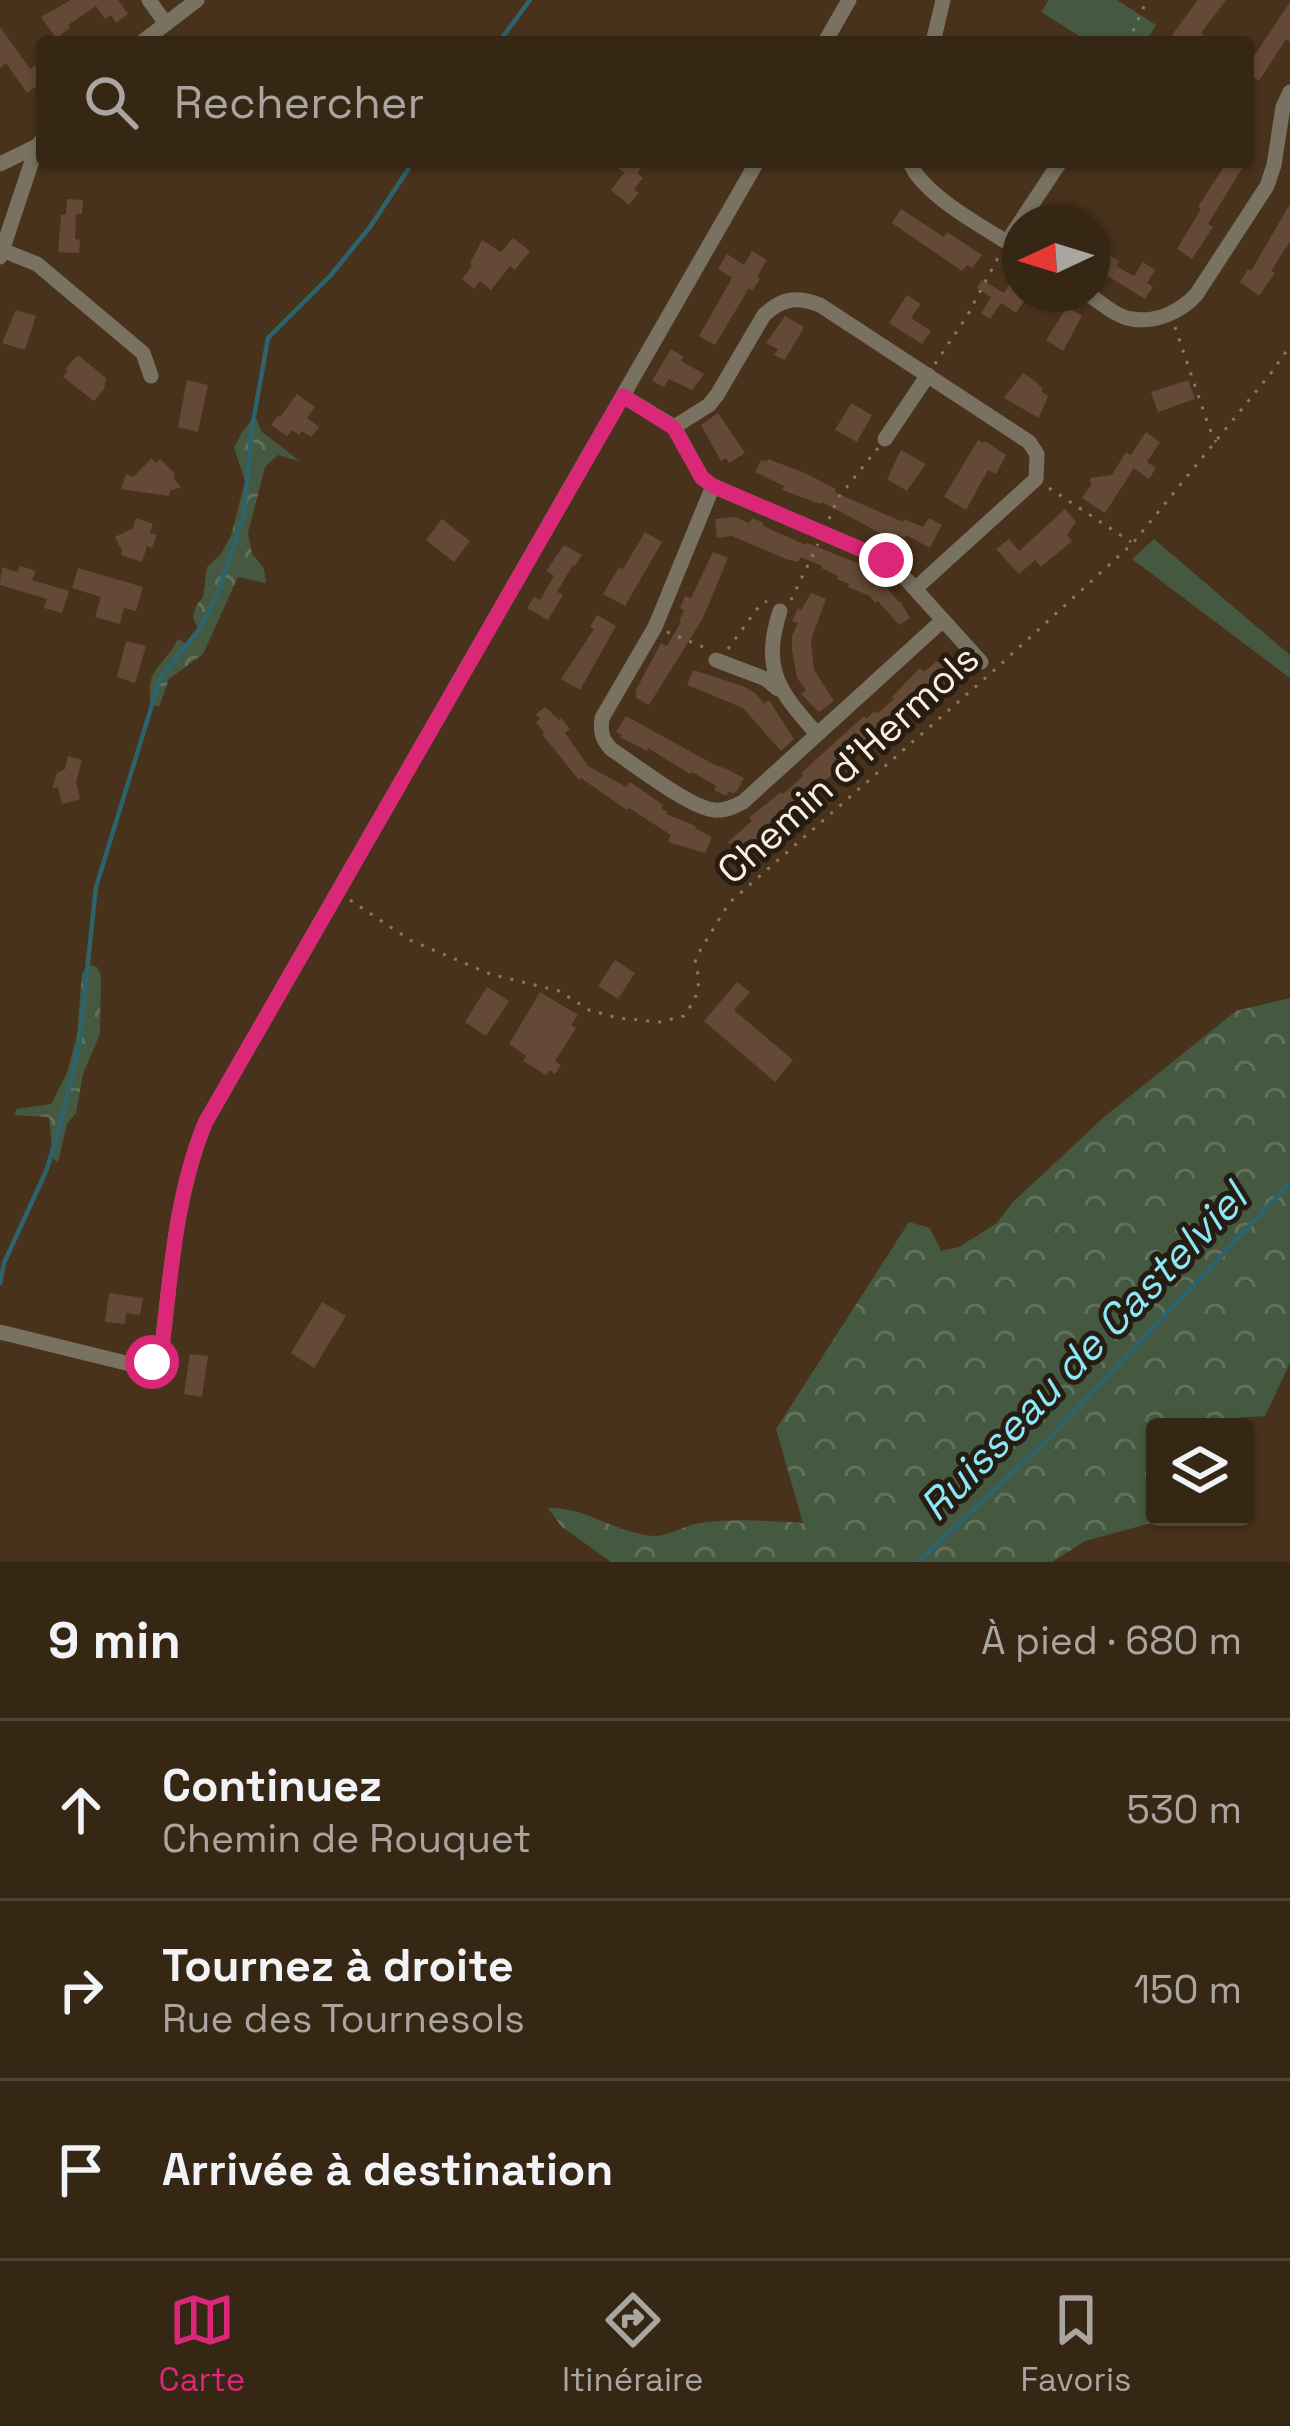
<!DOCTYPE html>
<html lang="fr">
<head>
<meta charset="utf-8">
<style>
	:root { --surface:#362614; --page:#413222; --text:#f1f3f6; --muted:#aaa5a0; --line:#504334; --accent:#db2777 }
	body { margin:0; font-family:"Space Grotesk",sans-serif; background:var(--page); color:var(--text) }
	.controls { position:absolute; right:36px; bottom:36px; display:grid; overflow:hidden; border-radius:12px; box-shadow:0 3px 9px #0004 }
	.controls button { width:108px; height:108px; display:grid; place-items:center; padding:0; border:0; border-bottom:3px solid var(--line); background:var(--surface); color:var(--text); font:60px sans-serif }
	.compass { position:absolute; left:1002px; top:204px; width:108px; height:108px; border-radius:50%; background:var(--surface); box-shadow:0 3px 9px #0004; rotate:266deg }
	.stop { position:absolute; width:36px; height:36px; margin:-27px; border:9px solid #db2777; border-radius:50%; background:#fff }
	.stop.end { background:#db2777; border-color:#fff; box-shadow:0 3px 12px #0008 }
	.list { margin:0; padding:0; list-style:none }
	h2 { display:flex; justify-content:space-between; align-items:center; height:156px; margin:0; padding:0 48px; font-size:51px }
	h2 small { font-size:39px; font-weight:400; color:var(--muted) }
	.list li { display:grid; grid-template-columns:78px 1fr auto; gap:36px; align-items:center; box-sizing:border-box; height:180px; padding:0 48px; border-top:3px solid var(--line) }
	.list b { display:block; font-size:45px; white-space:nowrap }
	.list p { margin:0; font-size:39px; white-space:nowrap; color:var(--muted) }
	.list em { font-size:39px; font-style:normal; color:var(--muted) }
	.icon { flex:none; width:66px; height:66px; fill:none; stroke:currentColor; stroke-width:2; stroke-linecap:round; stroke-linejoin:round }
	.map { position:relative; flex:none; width:1290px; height:1562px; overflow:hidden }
	.search { position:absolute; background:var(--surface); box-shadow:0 3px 9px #0004; left:36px; right:36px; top:36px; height:132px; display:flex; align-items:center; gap:30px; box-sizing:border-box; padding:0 42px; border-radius:12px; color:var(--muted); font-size:45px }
	.sheet { height:696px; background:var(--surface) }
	nav { display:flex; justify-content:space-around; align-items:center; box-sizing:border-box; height:168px; border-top:3px solid var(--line); background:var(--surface); font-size:33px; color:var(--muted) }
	nav a { display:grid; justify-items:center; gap:6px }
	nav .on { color:var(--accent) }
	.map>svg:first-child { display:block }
	.green { fill:#455941 }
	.forest { fill:url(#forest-crowns) }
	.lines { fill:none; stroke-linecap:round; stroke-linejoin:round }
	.stream { stroke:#2c636d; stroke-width:4.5 }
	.building { fill:#644a36 }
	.path { stroke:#8a7764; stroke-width:3; stroke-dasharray:3 9; stroke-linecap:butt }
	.minor { stroke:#797261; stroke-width:15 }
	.route { stroke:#db2777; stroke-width:15 }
	.labels { text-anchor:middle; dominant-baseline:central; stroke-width:10; stroke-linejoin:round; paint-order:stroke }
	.street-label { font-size:39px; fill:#fceee0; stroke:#261c12 }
	.water-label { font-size:42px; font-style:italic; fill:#8ce7f8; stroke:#261c12 }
</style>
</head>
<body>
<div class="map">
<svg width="1290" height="1562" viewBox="0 0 1290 1562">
	<defs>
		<pattern id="forest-crowns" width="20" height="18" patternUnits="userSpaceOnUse" patternTransform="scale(3)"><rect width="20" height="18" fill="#455941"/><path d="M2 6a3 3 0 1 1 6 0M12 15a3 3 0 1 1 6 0" fill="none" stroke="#61715c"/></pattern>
	</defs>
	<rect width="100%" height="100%" fill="#48321b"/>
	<g class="green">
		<path d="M1049 0H1117L1156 25 1146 42H1089L1041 12Z"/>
		<path d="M1154 539 1290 655V678L1132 559Z"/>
	</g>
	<g class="forest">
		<path d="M255 416 262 432 301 462 278 455 265 467 248 533 252 554 264 568 266 583 238 577 203 654 169 679 159 707 151 704C144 668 165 666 178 639L185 643 198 628 193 618 196 606 203 597 207 567 220 555 231 536 245 481 234 448 242 432Z"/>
		<path d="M91 965 97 967 101 976 100 1034 83 1074 76 1113 67 1124 58 1162 53 1159 49 1117 15 1115 16 1109 51 1104 67 1073 77 1035 82 973Z"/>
		<path d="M1290 998V1363L1265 1416 1236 1418 1230 1427H1155V1517H1173L1085 1541 1052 1562H611L561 1526 548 1508C586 1506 616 1534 655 1536 670 1536 685 1525 700 1523 734 1518 768 1521 803 1523L776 1429 909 1222 930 1228 941 1251 959 1247 997 1223 1012 1203 1104 1117 1236 1011Z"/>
	</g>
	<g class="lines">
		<g class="stream">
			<path d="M499 42 530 0"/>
			<path d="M0 1283 4 1263 47 1169 61 1122 79 1045 96 887 160 679 201 627 218 593 244 514 252 428 268 338 331 275 370 227 413 162"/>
			<path d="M918 1562 1048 1439 1290 1183"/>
		</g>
	</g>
	<g class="building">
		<path d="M71 0H118L128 14 116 23 111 15 105 19 96 6 68 25 70 28 56 38 41 17Z"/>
		<path d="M1198 0H1226L1201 33 1204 35 1199 42H1182L1172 35Z"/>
		<path d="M1290 2V42L1286 39 1259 81 1248 73V52L1254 56Z"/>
		<path d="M0 27 30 69 38 64 42 70V82L27 93 6 63 0 68Z"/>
		<path d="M610 162H634L641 168 637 173 643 178 634 189 639 193 629 205 611 190 624 173Z"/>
		<path d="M1227 162H1246L1208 224 1213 227 1192 259 1177 249 1201 209 1198 207Z"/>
		<path d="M67 199 83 200 82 214H76L75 239 80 240 79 253 58 252 61 215 66 214Z"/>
		<path d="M1290 204V241L1271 271 1275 273 1259 296 1240 282 1248 269 1251 271Z"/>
		<path d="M901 209 944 237 947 232 982 255 972 268 967 265 962 271 892 223Z"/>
		<path d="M513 238 530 251 515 270 510 266 491 290 480 281 474 289 462 279 472 266 470 263 482 240 501 252Z"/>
		<path d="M1092 245 1119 261 1116 266 1134 276 1143 262 1155 270 1147 283 1153 287 1145 299 1098 270 1099 268 1092 264Z"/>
		<path d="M752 251 767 260 757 277 760 279 752 291 749 288 715 345 699 336 732 278 718 269 727 254 744 265Z"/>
		<path d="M982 280 1004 293 1011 282 1020 288V294H1029L1016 313 1001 303 990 319 981 313 991 297 977 288Z"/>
		<path d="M907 295 921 304 911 318 931 331 922 344 889 323Z"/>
		<path d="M1067 307 1082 316 1063 351 1046 340Z"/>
		<path d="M16 310 36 316 25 350 2 343Z"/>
		<path d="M785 316 804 327 785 360 774 355 778 349 766 343Z"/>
		<path d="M671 349 684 357 681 361 704 374 692 390 669 379 664 387 652 381Z"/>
		<path d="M78 355 106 378 104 389 94 401 63 377 68 371 65 369Z"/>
		<path d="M1023 373 1034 380 1043 389 1041 391 1048 396 1039 418 1004 398Z"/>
		<path d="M187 380 208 385 198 432 178 427Z"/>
		<path d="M1188 380 1195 399 1158 412 1151 392Z"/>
		<path d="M297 394 315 407 307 418 319 427 311 437 302 431 299 435 292 430 287 436 271 425 278 416 280 417Z"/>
		<path d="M851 403 872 415 857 442 835 430Z"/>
		<path d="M718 413 745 453 729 463 726 458 721 461 701 425Z"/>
		<path d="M1146 432 1160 442 1147 462 1156 468 1149 479 1134 468 1105 513 1082 498 1091 485 1090 478 1112 475 1126 452 1131 455Z"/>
		<path d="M978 440 983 443 985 441 1006 455 996 474 988 470 966 510 944 497Z"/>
		<path d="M901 450 926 464 907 491 887 479Z"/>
		<path d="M152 458 156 463 160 459 175 474 174 479 181 487 170 491 169 496 121 489 126 474 133 477Z"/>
		<path d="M768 459 805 473 836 489 834 492 903 522 904 519 923 527 929 518 942 525 930 548 906 535 905 538 898 535 895 541 822 502 820 504 782 490 784 486 755 472 761 460 767 462Z"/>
		<path d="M1065 509 1076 522 1067 535 1072 541 1041 567 1035 560 1019 574 996 549 1009 539 1019 551Z"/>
		<path d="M736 517 749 523 752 518 764 523 763 526 806 545 807 543 870 568 868 573 881 581 899 602 900 601 910 618 899 625 878 601 875 603 870 596 848 587 849 584 837 579 838 576 821 568 822 566 801 557 798 562 786 559 732 536 717 538 715 519Z"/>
		<path d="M136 518 153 524 150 533 157 535 152 548 147 546 142 562 121 555 122 551 115 537 133 528Z"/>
		<path d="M442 519 470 541 454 562 426 540Z"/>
		<path d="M645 532 662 542 625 606 603 594 619 567 623 569Z"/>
		<path d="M564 545 582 555 575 566 573 565 557 592 563 595 548 620 527 608 534 597 540 600 554 576 546 571Z"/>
		<path d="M713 552 728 558 703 618 649 705 636 698V690L661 643 667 646 681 622H679L684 610 680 608 685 596 691 598Z"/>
		<path d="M20 566 36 571 32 580 69 591 62 613 44 608 47 599 0 585 2 567 17 572Z"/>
		<path d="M78 568 143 587 136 611 124 608 120 624 95 617 101 597 72 588Z"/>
		<path d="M811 593 826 599 811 640 814 670 834 701 819 712 801 694 806 690 797 678 792 650V636L798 623 792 621 798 608 801 610Z"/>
		<path d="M597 615 616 626 580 690 561 679 594 629 590 627Z"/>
		<path d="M126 641 146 646 135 683 117 677Z"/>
		<path d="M956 659 959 672 952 674 953 678 944 680 900 717 898 715 866 748 864 746 853 753 833 770 835 772 825 781 827 783 813 796 810 793 774 825 776 828 740 856 728 842 752 821 749 818 781 792 783 794 803 776 801 773 864 716 866 719 875 711 878 713 894 699 892 697 920 668 924 672 936 662Z"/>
		<path d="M693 670 743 686 755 693 764 704 769 700 794 739 781 751 743 708 687 685Z"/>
		<path d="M545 707 559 720 561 718 570 729 565 733 588 766 626 787 630 782 663 805 661 808 668 812 666 814 696 826 695 828 712 837 705 853 668 842 671 835 629 808 627 810 581 778 579 780 542 734 544 732 536 722 540 719 536 714Z"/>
		<path d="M626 716 715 765 727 769 744 778 738 789 733 794 729 791 726 796 714 790 716 786 696 774 691 772 690 774 648 748 647 751 620 737 622 735 616 732Z"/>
		<path d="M68 756 82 760 76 782 80 799 62 804 58 787 52 789 57 773 65 769Z"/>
		<path d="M615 960 635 973 618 999 598 986Z"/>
		<path d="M737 982 750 992 734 1010 793 1060 775 1082 704 1021Z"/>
		<path d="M487 987 509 1001 486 1036 465 1022Z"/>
		<path d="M540 992 578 1015 571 1025 576 1028 555 1061 561 1065 555 1074 550 1070 546 1075 523 1061 526 1056 509 1044Z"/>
		<path d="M109 1293 143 1298 140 1315 126 1313 125 1324 105 1322Z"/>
		<path d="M322 1302 346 1316 314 1368 291 1353Z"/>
		<path d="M190 1354 208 1356 202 1397 184 1394Z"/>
	</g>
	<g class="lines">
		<g class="path">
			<path d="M1128 42 1147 0"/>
			<path d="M1175 327 1209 427 1216 442"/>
			<path d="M935 364 967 316 1000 254"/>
			<path d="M1049 488 1131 542"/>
			<path d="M829 519 838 498 878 448"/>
			<path d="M791 600 818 544"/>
			<path d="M667 632 708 649"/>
			<path d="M728 649 760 605 767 601"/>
			<path d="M350 900 410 940 490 974 559 991 589 1010 618 1018 660 1022 684 1016C700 993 701 986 695 959L729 903 990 674 1133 543 1271 373 1290 346"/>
		</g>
		<g class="minor">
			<path d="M149 0 166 24"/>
			<path d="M142 42 197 0"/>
			<path d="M825 42 849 0"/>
			<path d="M933 42 943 0"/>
			<path d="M910 162C921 195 990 231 1020 250"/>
			<path d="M0 164 37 146"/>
			<path d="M1007 242 1060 162"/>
			<path d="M2 250 37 264 143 353 151 376"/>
			<path d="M0 257 37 146 42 140"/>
			<path d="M1088 294C1100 302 1116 317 1132 319 1156 323 1180 312 1196 295L1267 186 1274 165 1283 107 1290 92"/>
			<path d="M623 396 674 427 702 478 713 486 886 560 896 568 981 662"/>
			<path d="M674 427 709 405 717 395 764 315C782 298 797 296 820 305L1029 442 1037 454 1036 479 916 588"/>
			<path d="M885 439 928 375"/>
			<path d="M713 486 655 627 602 718C600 732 602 739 611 749 634 764 690 808 714 810 725 811 733 807 743 802L943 620"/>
			<path d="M780 611C761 670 779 691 817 734"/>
			<path d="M716 660 766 679 778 689"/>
			<path d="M0 1332 130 1364 142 1365 158 1357 162 1347C171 1271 176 1195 205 1123L757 162"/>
		</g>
	</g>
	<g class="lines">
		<path class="route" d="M152 1362 158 1357 162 1347C171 1271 176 1194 205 1123L623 396 674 428 702 478 713 486 886 560"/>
	</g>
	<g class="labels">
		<g class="street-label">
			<text transform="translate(848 764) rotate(-42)">Chemin d'Hermols</text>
		</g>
		<g class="water-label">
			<text transform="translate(1083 1352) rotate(-46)">Ruisseau de Castelviel</text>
		</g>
	</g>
</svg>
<div class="controls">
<button><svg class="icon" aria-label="layers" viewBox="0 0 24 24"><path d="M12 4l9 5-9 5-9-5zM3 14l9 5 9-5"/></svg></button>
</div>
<svg class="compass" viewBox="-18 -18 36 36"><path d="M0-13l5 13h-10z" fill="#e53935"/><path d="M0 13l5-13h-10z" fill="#aaa5a0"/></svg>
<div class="stop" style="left:152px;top:1362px"></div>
<div class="stop end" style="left:886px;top:560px"></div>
<div class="search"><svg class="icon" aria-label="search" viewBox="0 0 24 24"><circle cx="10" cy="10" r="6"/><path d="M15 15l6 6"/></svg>Rechercher</div>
</div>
<section class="sheet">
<h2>9 min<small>À pied · 680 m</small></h2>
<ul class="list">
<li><svg class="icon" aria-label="ahead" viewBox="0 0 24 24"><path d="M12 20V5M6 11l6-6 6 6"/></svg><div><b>Continuez</b><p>Chemin de Rouquet</p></div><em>530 m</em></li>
<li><svg class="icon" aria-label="right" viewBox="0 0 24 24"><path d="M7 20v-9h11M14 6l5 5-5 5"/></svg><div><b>Tournez à droite</b><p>Rue des Tournesols</p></div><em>150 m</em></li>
<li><svg class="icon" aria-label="arrive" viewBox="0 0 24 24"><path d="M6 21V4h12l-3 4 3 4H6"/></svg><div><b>Arrivée à destination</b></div></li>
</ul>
</section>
<nav>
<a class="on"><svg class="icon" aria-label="map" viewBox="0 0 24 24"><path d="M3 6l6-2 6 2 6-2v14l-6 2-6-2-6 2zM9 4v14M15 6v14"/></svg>Carte</a>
<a><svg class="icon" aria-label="directions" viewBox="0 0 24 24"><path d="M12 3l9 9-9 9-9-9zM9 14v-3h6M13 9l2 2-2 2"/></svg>Itinéraire</a>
<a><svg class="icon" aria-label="saved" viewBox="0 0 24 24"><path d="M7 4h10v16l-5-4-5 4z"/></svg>Favoris</a>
</nav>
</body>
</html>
